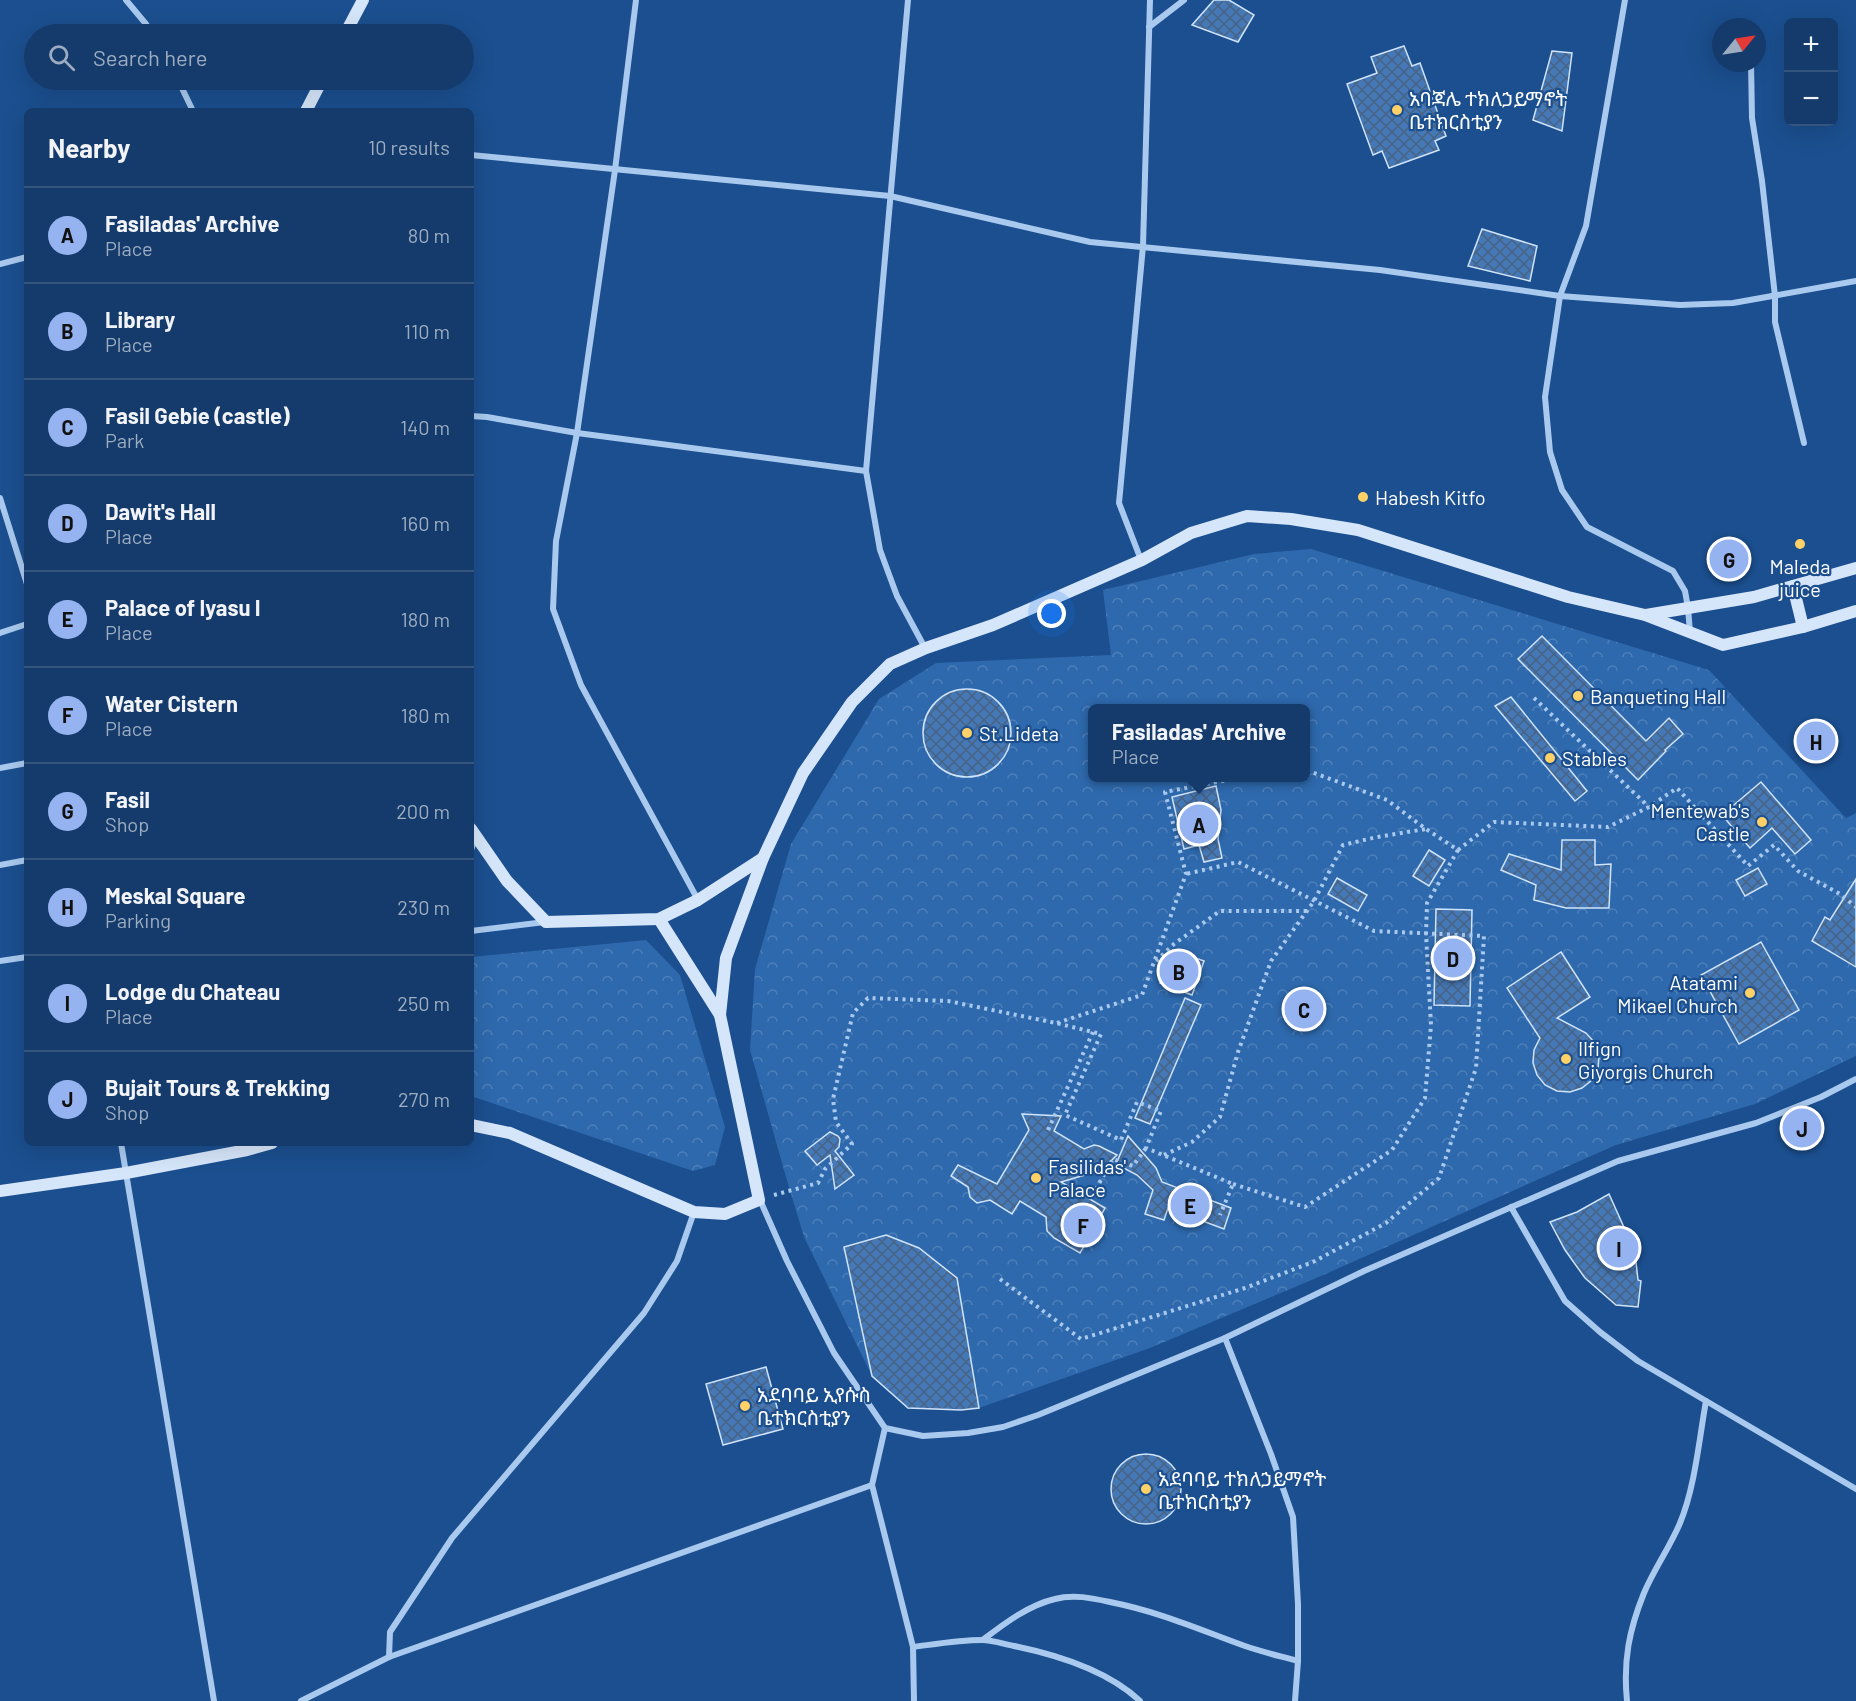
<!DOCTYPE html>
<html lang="en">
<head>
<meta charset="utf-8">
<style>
	:root { --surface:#143b6b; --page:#214673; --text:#f1f3f6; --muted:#9dadc1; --line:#33557e; --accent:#95b2f1 }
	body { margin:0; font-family:Barlow,"Noto Sans Ethiopic",sans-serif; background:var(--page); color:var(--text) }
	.controls { position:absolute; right:18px; top:18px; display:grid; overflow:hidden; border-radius:9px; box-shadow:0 6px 24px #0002 }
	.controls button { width:54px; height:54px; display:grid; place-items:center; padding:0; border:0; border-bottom:2px solid var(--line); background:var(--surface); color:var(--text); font:30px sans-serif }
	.compass { position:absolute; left:1712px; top:18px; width:54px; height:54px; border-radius:50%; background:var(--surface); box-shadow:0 6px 24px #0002; rotate:60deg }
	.you { position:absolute; left:1052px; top:614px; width:21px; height:21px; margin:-15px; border:4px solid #fff; border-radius:50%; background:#1a73e8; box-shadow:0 0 0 9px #1a73e833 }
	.badge { display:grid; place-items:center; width:39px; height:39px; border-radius:50%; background:var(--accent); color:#111; font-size:20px; font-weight:700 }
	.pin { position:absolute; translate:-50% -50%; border:3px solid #fff; box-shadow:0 2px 6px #0006 }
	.popup { position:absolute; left:1088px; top:704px; width:222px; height:78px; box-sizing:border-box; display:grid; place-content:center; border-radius:9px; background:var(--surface); filter:drop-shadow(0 2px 4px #0005); font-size:20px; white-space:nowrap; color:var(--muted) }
	.popup b { font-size:22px; color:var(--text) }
	.popup::after { content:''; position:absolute; left:50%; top:100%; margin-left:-12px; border:12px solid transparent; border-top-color:var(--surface) }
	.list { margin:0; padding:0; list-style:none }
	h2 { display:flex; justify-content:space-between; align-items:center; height:78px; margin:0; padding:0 24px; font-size:26px }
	h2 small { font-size:20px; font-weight:400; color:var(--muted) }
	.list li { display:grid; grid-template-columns:39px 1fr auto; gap:18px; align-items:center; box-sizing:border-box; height:96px; padding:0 24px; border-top:2px solid var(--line) }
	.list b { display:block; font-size:22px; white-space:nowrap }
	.list p { margin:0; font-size:20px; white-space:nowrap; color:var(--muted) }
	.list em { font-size:20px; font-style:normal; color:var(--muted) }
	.icon { flex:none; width:33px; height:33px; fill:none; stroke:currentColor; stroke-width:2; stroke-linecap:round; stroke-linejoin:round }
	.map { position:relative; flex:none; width:1856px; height:1701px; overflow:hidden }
	.search { position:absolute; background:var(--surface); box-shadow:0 6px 24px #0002; left:24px; top:24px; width:450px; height:66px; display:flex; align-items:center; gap:15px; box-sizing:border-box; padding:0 21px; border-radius:33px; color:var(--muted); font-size:22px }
	.panel { position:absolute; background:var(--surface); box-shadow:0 6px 24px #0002; left:24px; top:108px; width:450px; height:1038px; border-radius:9px }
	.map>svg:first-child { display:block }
	.park { fill:url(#park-crowns); fill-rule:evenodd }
	.building { fill:url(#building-cross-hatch); stroke:#cfe3fa; stroke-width:1.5 }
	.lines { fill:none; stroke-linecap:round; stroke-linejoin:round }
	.path { stroke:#a9c9ee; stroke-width:4; stroke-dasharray:3 4.5; stroke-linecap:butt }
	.street { stroke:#a9c9ee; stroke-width:6 }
	.secondary { stroke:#d6e6fa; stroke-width:12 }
	.poi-dot { fill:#ffd166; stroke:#1b4f8f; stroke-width:2 }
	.labels { text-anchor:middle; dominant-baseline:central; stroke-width:4.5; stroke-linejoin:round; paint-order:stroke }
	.poi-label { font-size:20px; fill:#fff; stroke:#1b4f8f; text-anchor:start }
</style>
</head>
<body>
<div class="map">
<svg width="1856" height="1701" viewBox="0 0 1856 1701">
	<defs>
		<pattern id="park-crowns" width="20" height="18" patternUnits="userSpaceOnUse" patternTransform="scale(1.5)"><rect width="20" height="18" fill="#2e69ad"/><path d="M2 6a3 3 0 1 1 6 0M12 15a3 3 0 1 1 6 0" fill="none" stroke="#4d80b9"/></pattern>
		<pattern id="building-cross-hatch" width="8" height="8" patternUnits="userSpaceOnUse" patternTransform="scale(1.5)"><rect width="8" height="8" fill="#4478b7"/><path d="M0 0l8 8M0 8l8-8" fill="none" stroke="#486282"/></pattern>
	</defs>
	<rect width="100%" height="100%" fill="#1b4f8f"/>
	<g class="park">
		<path d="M1311 549 1709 670 1846 818 1856 813V1056L1755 1104 1616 1145 1321 1276 1150 1348 979 1408 961 1410 908 1408 872 1376 804 1237 786 1177 750 1050 755 969 791 844 879 699 936 663 1111 655 1103 590 1254 554ZM1092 708H1306V778H1092Z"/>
		<path d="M646 940 680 975 725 1127 715 1165 693 1171 471 1096V957Z"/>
	</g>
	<g class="building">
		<path d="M1214 0H1229L1254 15 1238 42 1192 25Z"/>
		<path d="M1404 46 1412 66 1420 63 1446 136 1435 141 1439 150 1389 168 1382 151 1373 155 1347 84 1377 73 1371 57Z"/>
		<path d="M1552 51 1572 53 1562 131 1533 120Z"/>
		<path d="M1482 229 1537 246 1530 281 1468 266Z"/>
		<path d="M1542 636 1646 741 1669 718 1683 734 1665 750 1666 751 1638 780 1518 659Z"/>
		<circle cx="967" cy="733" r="44"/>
		<path d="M1511 697 1587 791 1575 801 1495 706Z"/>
		<path d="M1761 782 1811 840 1795 854 1772 828 1750 848 1722 815Z"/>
		<path d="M1216 786 1221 810 1218 839 1222 858 1204 862 1199 845 1184 849 1172 797Z"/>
		<path d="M1562 840H1595V865L1611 864 1609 908H1566L1534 900 1536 885 1501 870 1509 854 1561 870Z"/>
		<path d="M1429 850 1445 860 1429 886 1413 876Z"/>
		<path d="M1758 868 1767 884 1745 896 1736 880Z"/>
		<path d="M1337 878 1367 895 1358 911 1328 894Z"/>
		<path d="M1856 879V967L1812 941 1825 917 1830 920Z"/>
		<path d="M1436 909 1472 910 1470 1006 1434 1005Z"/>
		<path d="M1761 942 1799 1010 1739 1044 1701 975Z"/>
		<path d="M1173 950 1204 961 1192 995 1160 983Z"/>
		<path d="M1561 952 1590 997 1557 1018 1586 1033 1595 1043 1599 1056 1598 1069 1592 1080 1582 1088 1570 1092 1557 1091 1545 1085 1537 1075 1533 1063 1534 1050 1540 1038 1507 988Z"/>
		<path d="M1185 998 1201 1005 1150 1124 1135 1118Z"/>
		<path d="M1022 1114 1061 1116 1054 1131 1084 1149 1094 1145 1099 1146 1117 1155 1102 1170 1061 1182 1105 1208 1080 1253 1054 1238 1047 1231 1046 1217 1020 1201 1012 1214 990 1200 977 1203 970 1197 968 1187 951 1176 958 1165 997 1184 1029 1130Z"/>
		<path d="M830 1132 838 1136 840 1139 839 1147 835 1151 854 1175 835 1189 830 1155 817 1165 805 1151Z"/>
		<path d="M1128 1136 1156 1168 1162 1182 1231 1208 1224 1229 1168 1208 1164 1220 1145 1214 1153 1190 1137 1175 1116 1164Z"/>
		<path d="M1609 1194 1627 1234 1636 1262 1638 1280 1641 1281 1638 1307 1616 1305 1585 1278 1565 1250 1550 1222 1577 1212Z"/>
		<path d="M886 1235 919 1248 957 1278 979 1408 961 1410 908 1408 872 1376 844 1247Z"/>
		<path d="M766 1367 783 1429 723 1445 706 1384Z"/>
		<circle cx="1146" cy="1489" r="35"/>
	</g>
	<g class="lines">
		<g class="path">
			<path d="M1534 698 1649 807"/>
			<path d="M1458 850 1494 822 1608 827 1649 807 1677 788 1748 866 1774 845 1798 871 1840 894 1856 907"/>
			<path d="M1156 961 1174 944 1220 911H1307"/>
			<path d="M1057 1023 1142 995 1186 874 1165 792 1238 778"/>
			<path d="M1048 1130 1093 1032"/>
			<path d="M1164 1155 1192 1142 1220 1117 1238 1052 1271 961 1314 901 1343 845 1377 837 1426 829"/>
			<path d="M1233 1184 1305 1207 1392 1150 1425 1098 1431 1025 1426 934 1427 903 1458 850 1426 829 1387 800 1306 770"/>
			<path d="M774 1195 818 1183 825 1169 852 1144 836 1122 833 1099 853 1013 868 998 948 1001 1056 1023 1101 1034 1065 1115 1121 1140 1137 1102 1161 1111 1146 1148 1233 1184 1220 1215"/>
			<path d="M1092 1196 1113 1159 1133 1166 1146 1148"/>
			<path d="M1000 1279 1081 1339 1245 1288 1313 1262 1386 1223 1439 1178 1476 1068 1484 936 1374 931 1238 862 1186 874"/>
		</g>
		<g class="street">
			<path d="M126 0 146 24 152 34"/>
			<path d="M636 0 615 170 577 433 556 541 553 609 581 685 698 900"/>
			<path d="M908 0 866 471 880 550 897 596 925 648"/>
			<path d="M1625 0 1586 226 1560 296 1545 397 1550 452 1562 490 1587 527 1673 571 1685 591 1688 608 1690 632"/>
			<path d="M1751 26V27"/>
			<path d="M1149 27 1184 0"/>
			<path d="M1751 63 1752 118 1762 181 1775 296V322L1804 443"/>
			<path d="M178 80 193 111"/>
			<path d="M471 155 890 196 1090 242 1380 270 1560 296 1680 305 1733 303 1856 281"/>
			<path d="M0 264 27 257"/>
			<path d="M471 416 487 417 577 433 866 471"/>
			<path d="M0 498 27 584"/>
			<path d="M1141 560 1119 503 1143 246 1150 0"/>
			<path d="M0 633 27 624"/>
			<path d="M0 768 27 763"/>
			<path d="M471 850 476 837"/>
			<path d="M0 865 27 860"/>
			<path d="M471 931 545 922"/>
			<path d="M0 961 27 957"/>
			<path d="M121 1143 214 1701"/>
			<path d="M760 1200 787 1261 834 1353 885 1428 923 1436 968 1433 1003 1427 1038 1415 1225 1338 1364 1271 1618 1161 1756 1123 1821 1097 1856 1079"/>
			<path d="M1511 1207 1565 1301 1600 1332 1638 1361 1856 1489"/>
			<path d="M1225 1338 1271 1454 1293 1517 1298 1604V1661L1295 1701"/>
			<path d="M885 1428 872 1485 913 1647 914 1701"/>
			<path d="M984 1639C1005 1623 1029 1605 1055 1599 1073 1594 1092 1598 1110 1602 1160 1612 1198 1629 1245 1646 1262 1652 1280 1656 1298 1661"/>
			<path d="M913 1647C936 1644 959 1640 982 1640 992 1640 1004 1644 1014 1646 1058 1655 1107 1670 1140 1701"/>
			<path d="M389 1657 390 1632 452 1538 644 1313 677 1261 694 1212"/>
			<path d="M301 1701 389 1657 872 1485"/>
			<path d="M1627 1701C1623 1661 1629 1630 1644 1593 1654 1569 1670 1547 1680 1523 1695 1487 1699 1440 1706 1401"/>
		</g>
		<g class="secondary">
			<path d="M345 34 363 0"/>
			<path d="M306 111 322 80"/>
			<path d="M1793 586 1803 627"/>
			<path d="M1646 615 1754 597 1856 568"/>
			<path d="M471 829 507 881 546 922 659 919 698 900 763 858"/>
			<path d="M659 919 720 1015"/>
			<path d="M471 1125 510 1133 694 1212 725 1214 759 1200 720 1015 726 958 763 858 803 773 852 702 890 664 926 648 993 625 1142 560 1191 533 1247 516 1291 519 1358 530 1568 597 1645 615 1723 645 1803 627 1856 611"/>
			<path d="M0 1191 126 1173 247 1150 272 1143"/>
		</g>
	</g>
	<g class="poi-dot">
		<circle cx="1397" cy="110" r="6"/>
		<circle cx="1363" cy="497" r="6"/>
		<circle cx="1800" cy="544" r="6"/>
		<circle cx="1578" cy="696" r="6"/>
		<circle cx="967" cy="733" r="6"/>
		<circle cx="1550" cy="758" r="6"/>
		<circle cx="1762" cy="822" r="6"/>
		<circle cx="1750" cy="993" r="6"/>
		<circle cx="1566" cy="1059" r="6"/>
		<circle cx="1036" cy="1178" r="6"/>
		<circle cx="745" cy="1406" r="6"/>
		<circle cx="1146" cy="1489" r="6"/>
	</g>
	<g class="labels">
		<g class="poi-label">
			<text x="1409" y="98">አባጃሌ ተክለኃይማኖት<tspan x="1409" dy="23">ቤተክርስቲያን</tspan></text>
			<text x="1375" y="497">Habesh Kitfo</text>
			<text x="1800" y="566" text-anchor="middle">Maleda<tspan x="1800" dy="23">juice</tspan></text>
			<text x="1590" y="696">Banqueting Hall</text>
			<text x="979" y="733">St.Lideta</text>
			<text x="1562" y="758">Stables</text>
			<text x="1750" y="810" text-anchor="end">Mentewab's<tspan x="1750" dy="23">Castle</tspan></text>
			<text x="1738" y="982" text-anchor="end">Atatami<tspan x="1738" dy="23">Mikael Church</tspan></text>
			<text x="1578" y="1048">Ilfign<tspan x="1578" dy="23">Giyorgis Church</tspan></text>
			<text x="1048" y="1166">Fasilidas'<tspan x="1048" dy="23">Palace</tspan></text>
			<text x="757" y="1394">አደባባይ ኢየሱስ<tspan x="757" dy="23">ቤተክርስቲያን</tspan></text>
			<text x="1158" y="1478">አደባባይ ተክለኃይማኖት<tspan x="1158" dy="23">ቤተክርስቲያን</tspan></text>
		</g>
	</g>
</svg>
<div class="controls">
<button>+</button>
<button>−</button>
</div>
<svg class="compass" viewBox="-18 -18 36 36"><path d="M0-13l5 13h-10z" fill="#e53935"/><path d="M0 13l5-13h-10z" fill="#9dadc1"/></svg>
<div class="you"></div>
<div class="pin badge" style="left:1199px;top:824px">A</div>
<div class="popup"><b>Fasiladas' Archive</b>Place</div>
<div class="pin badge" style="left:1179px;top:971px">B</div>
<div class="pin badge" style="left:1304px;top:1009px">C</div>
<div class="pin badge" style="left:1453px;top:958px">D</div>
<div class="pin badge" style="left:1190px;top:1205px">E</div>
<div class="pin badge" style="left:1083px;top:1225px">F</div>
<div class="pin badge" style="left:1729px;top:559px">G</div>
<div class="pin badge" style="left:1816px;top:741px">H</div>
<div class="pin badge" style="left:1619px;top:1248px">I</div>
<div class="pin badge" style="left:1802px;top:1128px">J</div>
<div class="search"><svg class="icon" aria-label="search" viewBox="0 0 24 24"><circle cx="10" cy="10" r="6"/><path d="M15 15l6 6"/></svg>Search here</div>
<section class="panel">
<h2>Nearby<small>10 results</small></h2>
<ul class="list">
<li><span class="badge">A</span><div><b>Fasiladas' Archive</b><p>Place</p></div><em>80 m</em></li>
<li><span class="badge">B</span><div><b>Library</b><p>Place</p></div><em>110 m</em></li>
<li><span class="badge">C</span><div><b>Fasil Gebie (castle)</b><p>Park</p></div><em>140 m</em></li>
<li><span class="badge">D</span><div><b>Dawit's Hall</b><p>Place</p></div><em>160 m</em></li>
<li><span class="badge">E</span><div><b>Palace of Iyasu I</b><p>Place</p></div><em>180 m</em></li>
<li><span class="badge">F</span><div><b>Water Cistern</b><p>Place</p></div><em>180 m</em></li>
<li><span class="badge">G</span><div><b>Fasil</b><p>Shop</p></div><em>200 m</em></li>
<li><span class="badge">H</span><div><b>Meskal Square</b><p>Parking</p></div><em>230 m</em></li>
<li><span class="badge">I</span><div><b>Lodge du Chateau</b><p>Place</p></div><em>250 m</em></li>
<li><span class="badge">J</span><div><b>Bujait Tours &amp; Trekking</b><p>Shop</p></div><em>270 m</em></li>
</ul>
</section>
</div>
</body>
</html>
